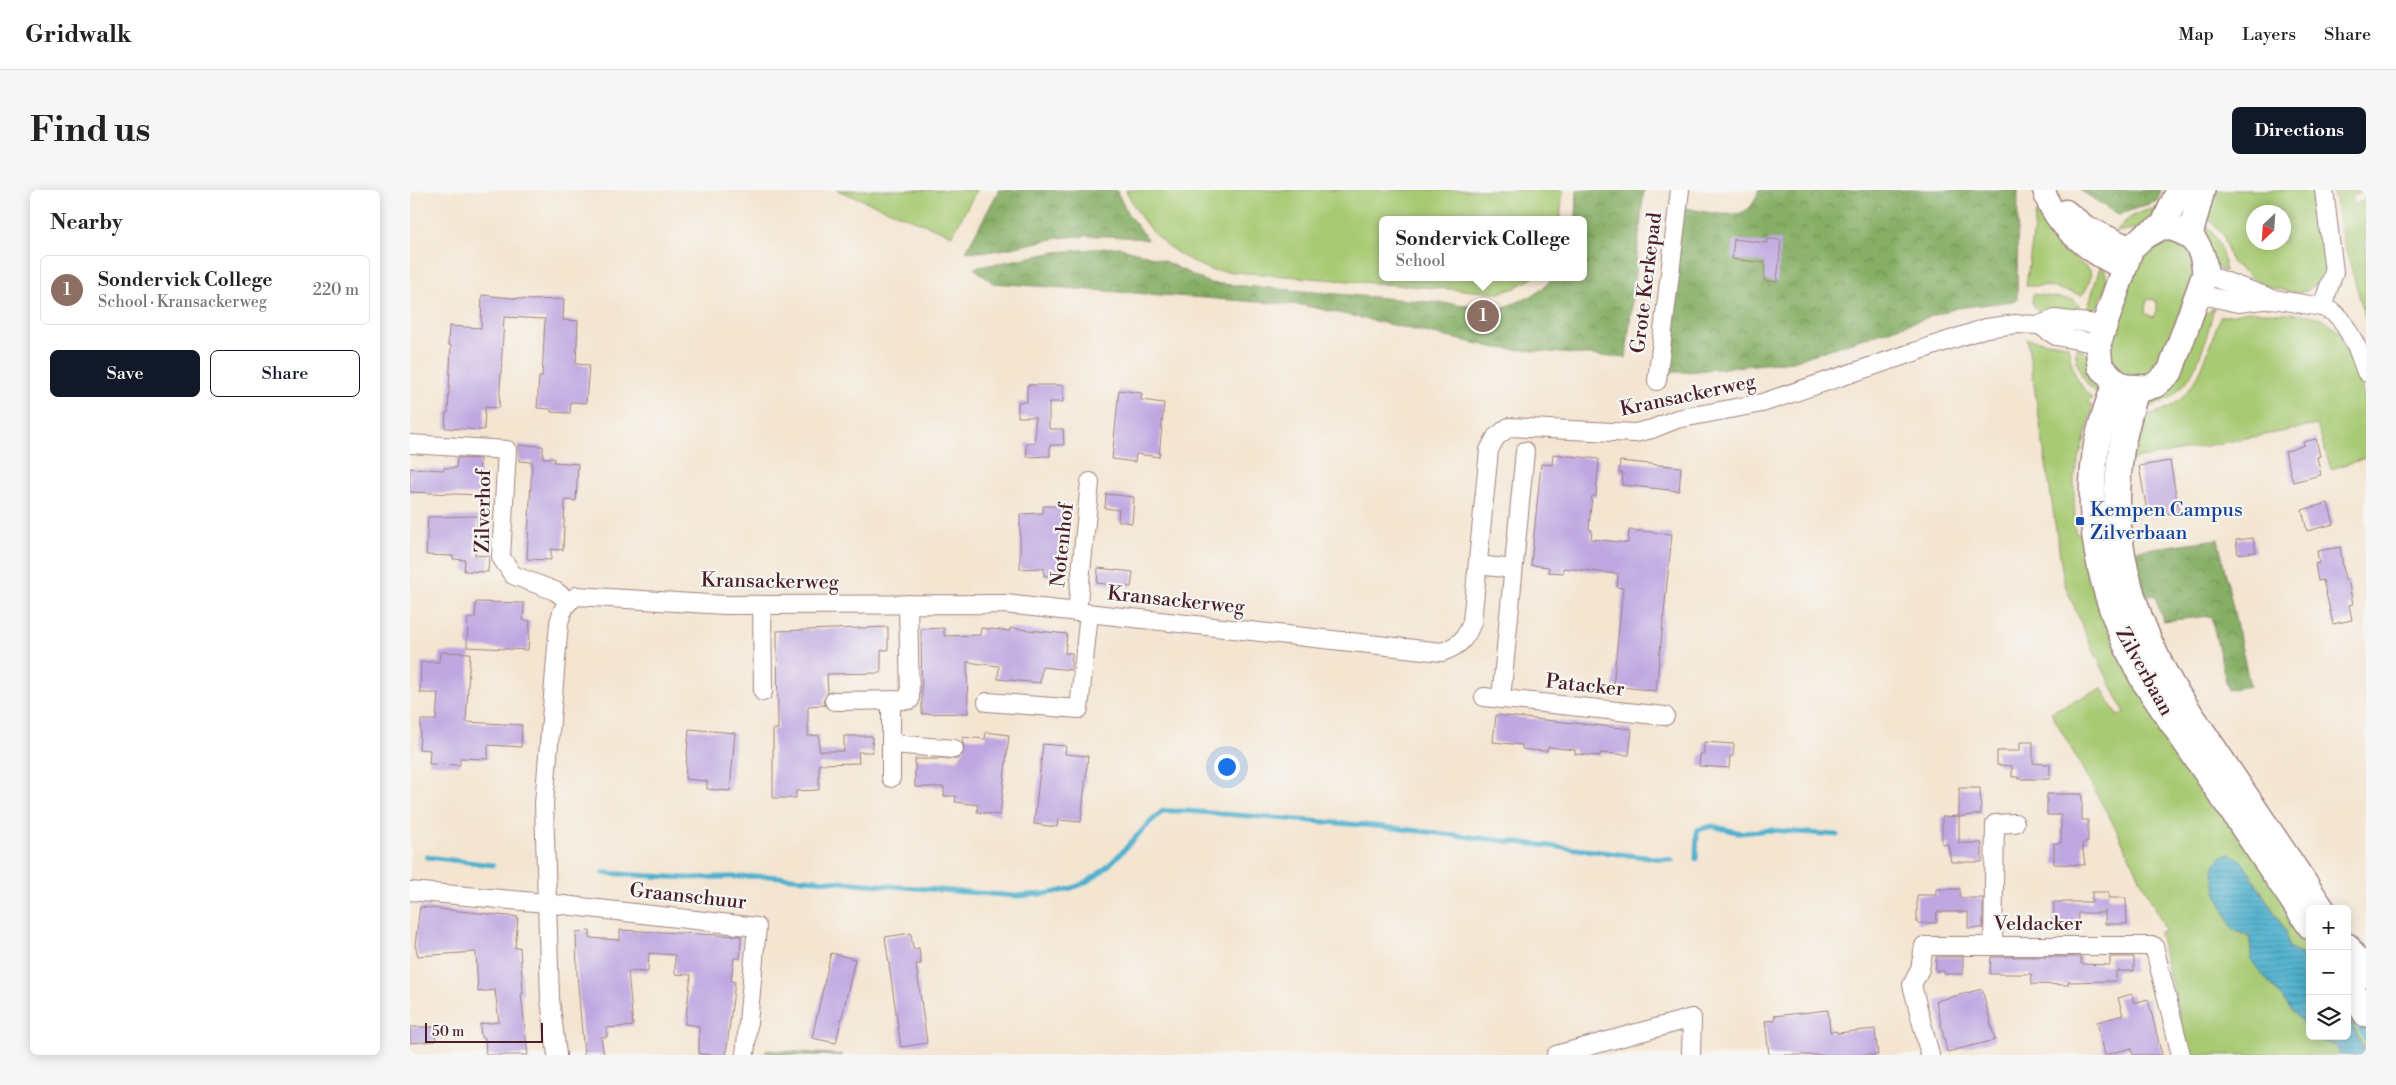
<!DOCTYPE html>
<html lang="en">
<head>
<meta charset="utf-8">
<style>
	:root { --surface:#fff; --page:#f6f6f6; --text:#222; --muted:#767676; --line:#e0e0e0; --accent:#111827 }
	body { margin:0; font-family:"Libre Bodoni",serif; background:var(--page); color:var(--text) }
	.controls { position:absolute; right:15px; bottom:15px; display:grid; overflow:hidden; border-radius:8px; box-shadow:0 2px 12px #0003 }
	.controls button { width:45px; height:45px; display:grid; place-items:center; padding:0; border:0; border-bottom:1px solid var(--line); background:var(--surface); color:var(--text); font:25px sans-serif }
	.compass { position:absolute; left:1836px; top:15px; width:45px; height:45px; border-radius:50%; background:var(--surface); box-shadow:0 2px 12px #0003; rotate:205deg }
	.scale { position:absolute; left:15px; bottom:12px; width:118px; box-sizing:border-box; padding-left:5px; border:2px solid #4a1f2b; border-top:0; font-size:14px; line-height:18px; white-space:nowrap; color:#4a1f2b; -webkit-text-stroke:4px #f6f6f2; paint-order:stroke }
	.you { position:absolute; left:816px; top:576px; width:18px; height:18px; margin:-12px; border:4px solid #fff; border-radius:50%; background:#1a73e8; box-shadow:0 0 0 8px #1a73e833 }
	.badge { display:grid; place-items:center; width:32px; height:32px; border-radius:50%; background:var(--accent); color:#fff; font-size:16px; font-weight:700 }
	.pin { position:absolute; translate:-50% -50%; border:2px solid #fff; box-shadow:0 1px 5px #0006 }
	.popup { position:absolute; left:969px; top:26px; width:208px; height:65px; box-sizing:border-box; display:grid; place-content:center; border-radius:8px; background:var(--surface); filter:drop-shadow(0 1px 4px #0005); font-size:16px; white-space:nowrap; color:var(--muted) }
	.popup b { font-size:19px; color:var(--text) }
	.popup::after { content:''; position:absolute; left:50%; top:100%; margin-left:-10px; border:10px solid transparent; border-top-color:var(--surface) }
	.list { margin:0; padding:0; list-style:none }
	h2 { display:flex; justify-content:space-between; align-items:center; height:65px; margin:0; padding:0 20px; font-size:21px }
	h2 small { font-size:16px; font-weight:400; color:var(--muted) }
	.list li { display:grid; grid-template-columns:32px 1fr auto; gap:15px; align-items:center; box-sizing:border-box; height:70px; margin:0 10px 10px; padding:0 10px; border:1px solid var(--line); border-radius:8px }
	.list b { display:block; font-size:19px; white-space:nowrap }
	.list p { margin:0; font-size:16px; white-space:nowrap; color:var(--muted) }
	.list em { font-size:16px; font-style:normal; color:var(--muted) }
	.actions { display:flex; gap:10px; padding:15px 20px }
	.actions a { flex:1; padding:11px 0; border:1px solid var(--accent); border-radius:8px; text-align:center; font-size:18px; color:var(--accent) }
	.actions .main { background:var(--accent); color:#fff }
	.icon { flex:none; width:28px; height:28px; fill:none; stroke:currentColor; stroke-width:2; stroke-linecap:round; stroke-linejoin:round }
	.map { position:relative; flex:none; width:1956px; height:865px; overflow:hidden; border-radius:8px }
	header { display:flex; align-items:center; gap:30px; box-sizing:border-box; height:70px; padding:0 25px; background:var(--surface); border-bottom:1px solid var(--line) }
	header strong { font-size:24px }
	nav { display:flex; gap:28px; margin-inline-start:auto; font-size:18px }
	.intro { display:flex; align-items:center; justify-content:space-between; box-sizing:border-box; height:120px; padding:0 30px }
	h1 { margin:0; font-size:35px }
	.button { padding:12px 22px; border-radius:8px; background:var(--accent); color:#fff; font-size:18px; font-weight:700 }
	main { display:flex; gap:30px; padding:0 30px }
	aside { flex:1; background:var(--surface); border-radius:8px; box-shadow:0 2px 12px #0003 }
	.map>svg:first-child { display:block }
	.grass { fill:#a8ca73; stroke:#79744f; fill-rule:evenodd }
	.forest { fill:url(#forest-crowns); stroke:#686648 }
	.water { fill:url(#water-rules); stroke:#4c687c }
	.lines { fill:none; stroke-linecap:round; stroke-linejoin:round }
	.stream { stroke:#4fb1ce; stroke-width:5 }
	.building { fill:#bfa7e1 }
	.minor-casing { stroke:#9f827e; stroke-width:20 }
	.tertiary-casing { stroke:#9f827e; stroke-width:25 }
	.secondary-casing { stroke:#9f827e; stroke-width:28 }
	.minor { stroke:#fff; stroke-width:18 }
	.tertiary { stroke:#fff; stroke-width:22 }
	.secondary { stroke:#fff; stroke-width:25 }
	.transit-dot { fill:#1a4fb4; stroke:#f6f6f2; stroke-width:2 }
	.labels { text-anchor:middle; dominant-baseline:central; stroke-width:4.5; stroke-linejoin:round; paint-order:stroke }
	.street-label { font-size:20px; fill:#4a1f2b; stroke:#f6f6f2 }
	.transit-label { font-size:20px; fill:#164399; stroke:#f6f6f2; text-anchor:start }
</style>
</head>
<body>
<header>
<strong>Gridwalk</strong>
<nav><a>Map</a><a>Layers</a><a>Share</a></nav>
</header>
<div class="intro"><h1>Find us</h1><a class="button">Directions</a></div>
<main>
<aside>
<h2>Nearby<small></small></h2>
<ul class="list">
<li><span class="badge" style="background:#8d6e63">1</span><div><b>Sondervick College</b><p>School · Kransackerweg</p></div><em>220 m</em></li>
</ul>
<div class="actions"><a class="main">Save</a><a>Share</a></div>
</aside>
<div class="map">
<svg width="1956" height="865" viewBox="0 0 1956 865">
	<defs>
		<pattern id="forest-crowns" width="20" height="18" patternUnits="userSpaceOnUse" patternTransform="scale(1.25)"><rect width="20" height="18" fill="#86ae65"/><path d="M2 6a3 3 0 1 1 6 0M12 15a3 3 0 1 1 6 0" fill="none" stroke="#708d53"/></pattern>
		<pattern id="water-rules" width="6" height="5" patternUnits="userSpaceOnUse" patternTransform="scale(1.25)"><rect width="6" height="5" fill="#4fb1ce"/><path d="M0 2.5h6" fill="none" stroke="#448fa7"/></pattern>
	</defs>
	<rect width="100%" height="100%" fill="#f6f6f2"/>
	<filter id="ink" filterUnits="userSpaceOnUse"><feTurbulence type="fractalNoise" baseFrequency=".02" numOctaves="2"/><feDisplacementMap in="SourceGraphic" scale="10" xChannelSelector="R" yChannelSelector="G"/><feConvolveMatrix kernelMatrix="1 2 1 2 8 2 1 2 1" color-interpolation-filters="sRGB"/></filter>
	<filter id="wash" filterUnits="userSpaceOnUse"><feTurbulence type="fractalNoise" baseFrequency=".0096" numOctaves="4" result="noise"/><feDisplacementMap in="SourceGraphic" scale="20" xChannelSelector="R" yChannelSelector="G"/><feGaussianBlur stdDeviation="1.12" result="paint"/><feColorMatrix in="noise" values="0 0 0 0 0 0 0 0 0 0 0 0 0 0 0 0 0 1.4 0 .05"/><feComposite in="paint" operator="in"/></filter>
	<g filter="url(#wash)">
		<rect width="100%" height="100%" fill="#f4e5d1"/>
		<g class="grass">
			<path d="M427 0H567L542 45Z"/>
			<path d="M716 0H1153L1150 30H973V87H1124L1105 98 1089 103 800 80C759 62 735 42 716 0Z"/>
			<path d="M1798 0H1908L1915 82 1909 92 1896 101 1885 103 1852 95 1821 72 1813 44 1791 22ZM1844 22H1874V52H1844Z"/>
			<path d="M1923 0H1951L1941 7 1945 15 1956 8V130L1930 38Z"/>
			<path d="M1758 17C1748 33 1723 40 1706 42 1719 23 1736 19 1758 17Z"/>
			<path d="M1626 22C1640 45 1657 65 1680 80 1682 88 1677 100 1672 105L1637 96H1616Z"/>
			<path d="M1791 29C1807 47 1814 58 1815 83 1800 77 1789 44 1791 29Z"/>
			<path d="M1751 49H1760L1773 55 1781 67 1783 84 1753 173 1746 180 1735 187 1719 186 1703 174 1698 159 1727 66ZM1742 109 1747 112V120L1743 127 1735 123 1737 110Z"/>
			<path d="M1691 74C1702 88 1694 101 1688 116L1676 123Z"/>
			<path d="M1623 104 1664 110 1669 115 1667 124 1628 121 1622 113Z"/>
			<path d="M1804 118C1791 168 1782 212 1725 220L1792 126Z"/>
			<path d="M1838 121C1858 123 1880 122 1899 125 1956 137 1956 218 1956 268L1921 279 1907 235 1715 271 1724 227C1786 221 1791 178 1810 127Z"/>
			<path d="M1617 149 1658 155C1662 177 1665 192 1682 208L1678 213 1683 217 1664 288 1665 343H1673L1900 744V770C1893 762 1885 764 1878 757L1876 741 1839 682 1813 719 1822 738 1840 748 1841 767 1844 774 1900 842V846L1925 855 1931 865H1779L1749 743 1756 741 1707 641 1641 522 1692 498 1707 526 1715 523 1678 450 1654 392Z"/>
			<path d="M1666 157C1681 160 1693 194 1693 209 1676 197 1664 177 1666 157Z"/>
			<path d="M1937 801 1956 836V862L1937 823Z"/>
		</g>
		<g class="forest">
			<path d="M589 0H706L718 24 738 50C708 45 674 44 643 49 614 54 584 65 556 61Z"/>
			<path d="M1167 0H1234L1216 168 1087 158 892 115 583 93 564 78 646 62 709 57 752 70 799 93 1091 118C1111 111 1131 105 1143 87H1173V30H1166Z"/>
			<path d="M1349 0H1608L1607 108 1603 111 1547 118 1383 171 1277 182H1254L1271 17C1289 20 1330 33 1342 15 1345 10 1347 5 1349 0Z"/>
			<path d="M1670 0H1751L1747 11 1708 25Z"/>
			<path d="M1808 349 1840 496 1818 500 1801 426 1753 431 1745 406 1732 403 1722 361Z"/>
			<path d="M356 860 433 865H356Z"/>
		</g>
		<g class="water">
			<path d="M1820 664 1831 670 1876 741 1878 757C1885 764 1893 762 1900 770V842L1844 774 1841 767 1840 748C1835 743 1828 743 1823 739 1820 736 1819 731 1818 728 1809 712 1790 669 1820 664Z"/>
			<path d="M1937 823 1956 865H1931L1925 855 1904 846H1937Z"/>
		</g>
		<g class="lines">
			<g class="stream">
				<path d="M17 667 83 675"/>
				<path d="M1286 669 1287 640 1302 636 1331 643 1360 640 1427 645"/>
				<path d="M193 683 277 688 357 686 605 706C624 705 644 704 662 698 700 686 723 644 753 621H777L965 636 1262 670"/>
				<path d="M1888 740 1900 757"/>
				<path d="M1946 828 1956 850"/>
			</g>
		</g>
		<g id="blocks">
			<g class="building">
				<path d="M1324 49 1357 53 1358 49 1371 50 1367 92 1354 90 1355 73 1322 69Z"/>
				<path d="M72 105 121 110 154 109 153 130 168 131 166 174 179 175 176 213 161 212 160 223 141 222V219L127 218 129 187H132L135 129 94 127 89 218 75 217 74 240 35 238 36 222 38 223 41 155H38L39 136 71 138Z"/>
				<path d="M617 195H653V212H639V239H653L654 255H640V266L617 267 616 253H625V227H608V212H617Z"/>
				<path d="M709 200 732 203 731 210 754 213 749 267 726 264 725 272 702 269Z"/>
				<path d="M1906 249 1910 266 1907 267 1911 285 1883 292 1875 262 1894 255 1893 252Z"/>
				<path d="M109 255 133 256V268H144V272L168 274 166 311 155 310 153 360 141 359V370L117 369 122 272 109 271Z"/>
				<path d="M1143 264 1189 269 1186 306H1182L1180 326 1179 339 1182 340 1181 349 1218 353 1219 340 1262 344 1246 501 1203 496 1213 398 1207 397 1208 384 1153 378V383L1138 382 1139 377 1121 375 1131 274 1142 275Z"/>
				<path d="M47 268 70 269 69 305 0 302V278L34 280V278H46Z"/>
				<path d="M1210 271 1271 277 1269 301 1212 295 1213 283H1209Z"/>
				<path d="M1760 271 1769 322 1738 327 1729 276Z"/>
				<path d="M696 304 724 307 722 333 708 331 709 320 695 318Z"/>
				<path d="M1918 313 1924 334 1897 341 1892 320Z"/>
				<path d="M633 316H656L657 385 634 386V378L610 379V324L633 323Z"/>
				<path d="M68 326 65 365 79 366 78 382 54 381 55 370 43 369V366L16 365 18 327Z"/>
				<path d="M1843 348 1846 362 1828 364 1826 350Z"/>
				<path d="M1930 357 1935 390H1938L1943 414 1939 415 1942 430 1923 434 1913 390 1908 391 1905 374 1909 373 1907 361Z"/>
				<path d="M688 378 723 382 721 397 687 393Z"/>
				<path d="M66 412 114 413 113 430 120 431 118 460 57 457 58 428H65Z"/>
				<path d="M478 437V460H471V483L417 484 418 503 413 511 415 515 398 516V546L409 545V561H434V546H462L463 562H448L449 573 409 574V600L386 601V608H363V539H368L367 441Z"/>
				<path d="M534 438V446L570 445 571 438 600 441V438L657 444 655 463H662L661 480 632 477 630 493 588 489 589 476 557 472 558 523 512 524 511 439Z"/>
				<path d="M30 462 60 463 56 532 112 535 111 557 78 555V569L50 568V575L19 574 20 560 9 559 11 530H26L28 503H10L11 472H29Z"/>
				<path d="M1086 525 1222 539 1219 565 1190 563V566L1165 564V560L1138 557 1137 561 1119 560 1112 559V555L1083 552Z"/>
				<path d="M279 539 325 543 320 601 297 599V591L275 589Z"/>
				<path d="M576 542 599 545 590 625 567 622 568 615 545 612 546 606H534V597H505V569H548L554 560 552 547 575 549Z"/>
				<path d="M1294 552 1324 554 1323 566H1320L1319 578 1289 576 1290 564H1294Z"/>
				<path d="M1610 552H1623V573L1640 574V589H1608V587H1602V576L1587 575V561H1610Z"/>
				<path d="M633 554 656 556 655 564 678 566 671 632 648 630 647 637 624 634Z"/>
				<path d="M1549 598H1570L1571 624 1549 627V653H1572V672H1541L1538 654H1532V627L1549 626Z"/>
				<path d="M1637 604H1672V630H1678V651L1672 654 1675 675 1644 674V653H1651V625H1637Z"/>
				<path d="M1526 699H1550V708H1573V738H1558V722H1527L1526 733H1507V705H1526Z"/>
				<path d="M1682 702H1699L1698 708H1716L1717 734H1695V720L1694 723H1668V734L1643 733 1644 712H1682Z"/>
				<path d="M10 717 108 727 105 758 110 757 113 804H111L118 865H76L75 848H71L70 834 89 832 85 800 68 802 66 762 8 766 5 755Z"/>
				<path d="M210 740 331 746 330 768H324L321 791 325 792 316 865 289 864V836L275 834 281 785 265 784V765L239 763 238 782 218 781 223 836 197 838V847H191L194 865H174L167 784 166 742 180 741V748L210 750Z"/>
				<path d="M501 743 503 759 509 758 511 774H506L517 853 491 857 475 747Z"/>
				<path d="M421 763 445 769 426 853 402 848Z"/>
				<path d="M1526 767H1553V784H1534V781H1526Z"/>
				<path d="M1581 767H1671V774L1700 775V767H1724V781H1706V791L1658 792 1659 795 1622 794 1621 784H1580Z"/>
				<path d="M1572 799 1585 850 1537 862 1526 811Z"/>
				<path d="M1722 804 1724 813 1738 809 1752 865H1723L1721 858 1695 865 1687 832 1713 825 1708 808Z"/>
				<path d="M1418 820 1420 842 1426 841 1427 843 1465 839 1468 865H1359L1355 831 1365 830 1364 826Z"/>
				<path d="M0 837H25L26 851 0 853Z"/>
			</g>
		</g>
	</g>
	<g filter="url(#ink)">
		<use href="#blocks" fill-opacity="0" stroke="#9f827e" stroke-width="1"/>
		<g class="lines">
			<g class="minor-casing">
				<g id="minor">
					<path d="M1795 84 1863 109 1912 117 1923 122 1931 129 1946 155 1956 182"/>
					<path d="M1789 104 1828 113 1862 109"/>
					<path d="M1912 117 1924 82 1914 0"/>
					<path d="M1629 135 1646 146 1688 154"/>
					<path d="M1247 191 1270 0"/>
					<path d="M0 254 97 260 91 367 103 385 145 401 159 411"/>
					<path d="M1068 375 1103 379"/>
					<path d="M352 415 353 502"/>
					<path d="M667 422 680 292"/>
					<path d="M1074 507 1255 526"/>
					<path d="M1091 509 1115 261"/>
					<path d="M481 510V588"/>
					<path d="M424 511 500 510 498 414"/>
					<path d="M577 512 669 519 679 423"/>
					<path d="M482 554 544 559"/>
					<path d="M0 701 136 713 347 737 335 865"/>
					<path d="M1583 755 1585 634 1605 633"/>
					<path d="M147 865 140 809 134 614 149 433C152 420 155 413 167 406L315 415 595 414 1032 462C1049 456 1056 449 1062 432L1079 260 1086 247 1099 237 1225 243 1242 239 1267 229 1352 213 1576 138 1606 134 1629 135 1645 129 1694 135"/>
					<path d="M1146 865 1282 828 1281 865"/>
					<path d="M1520 865 1502 795 1510 779 1514 756H1744L1771 865"/>
				</g>
			</g>
			<g class="tertiary-casing">
				<g id="tertiary">
					<path d="M1634 0C1643 36 1682 65 1714 78"/>
					<path d="M1656 21 1676 37 1721 58"/>
				</g>
			</g>
			<g class="secondary-casing">
				<g id="secondary">
					<path d="M1753 36C1781 41 1794 55 1795 84L1760 182 1745 195 1736 198 1716 197 1706 192 1690 176 1688 154 1721 58 1733 47Z"/>
					<path d="M1753 36 1769 0"/>
					<path d="M1780 45 1792 0"/>
					<path d="M1706 192C1698 213 1690 235 1686 258 1673 339 1695 420 1734 491L1900 736"/>
					<path d="M1726 199C1721 220 1714 241 1711 262 1698 346 1721 425 1763 498L1912 719"/>
					<path d="M1937 756 1956 785"/>
					<path d="M1937 792 1956 824"/>
				</g>
			</g>
			<use href="#minor" class="minor"/>
			<use href="#tertiary" class="tertiary"/>
			<use href="#secondary" class="secondary"/>
		</g>
	</g>
	<rect class="transit-dot" x="1665" y="326" width="10" height="10" rx="2.5"/>
	<g class="labels">
		<g class="street-label">
			<text transform="translate(1237 93) rotate(-83)">Grote Kerkepad</text>
			<text transform="translate(1278 206) rotate(-12)">Kransackerweg</text>
			<text transform="translate(74 321) rotate(-89)">Zilverhof</text>
			<text transform="translate(653 355) rotate(-84)">Notenhof</text>
			<text transform="translate(360 392) rotate(1)">Kransackerweg</text>
			<text transform="translate(766 411) rotate(6)">Kransackerweg</text>
			<text transform="translate(1734 482) rotate(61)">Zilverbaan</text>
			<text transform="translate(1175 496) rotate(6)">Patacker</text>
			<text transform="translate(278 707) rotate(6)">Graanschuur</text>
			<text x="1628" y="734">Veldacker</text>
		</g>
		<g class="transit-label">
			<text x="1680" y="320">Kempen Campus<tspan x="1680" dy="23">Zilverbaan</tspan></text>
		</g>
	</g>
</svg>
<div class="controls">
<button>+</button>
<button>−</button>
<button><svg class="icon" aria-label="layers" viewBox="0 0 24 24"><path d="M12 4l9 5-9 5-9-5zM3 14l9 5 9-5"/></svg></button>
</div>
<svg class="compass" viewBox="-18 -18 36 36"><path d="M0-13l5 13h-10z" fill="#e53935"/><path d="M0 13l5-13h-10z" fill="#767676"/></svg>
<div class="scale">50 m</div>
<div class="you"></div>
<div class="pin badge" style="left:1073px;top:126px;background:#8d6e63">1</div>
<div class="popup"><b>Sondervick College</b>School</div>
</div>
</main>
</body>
</html>
